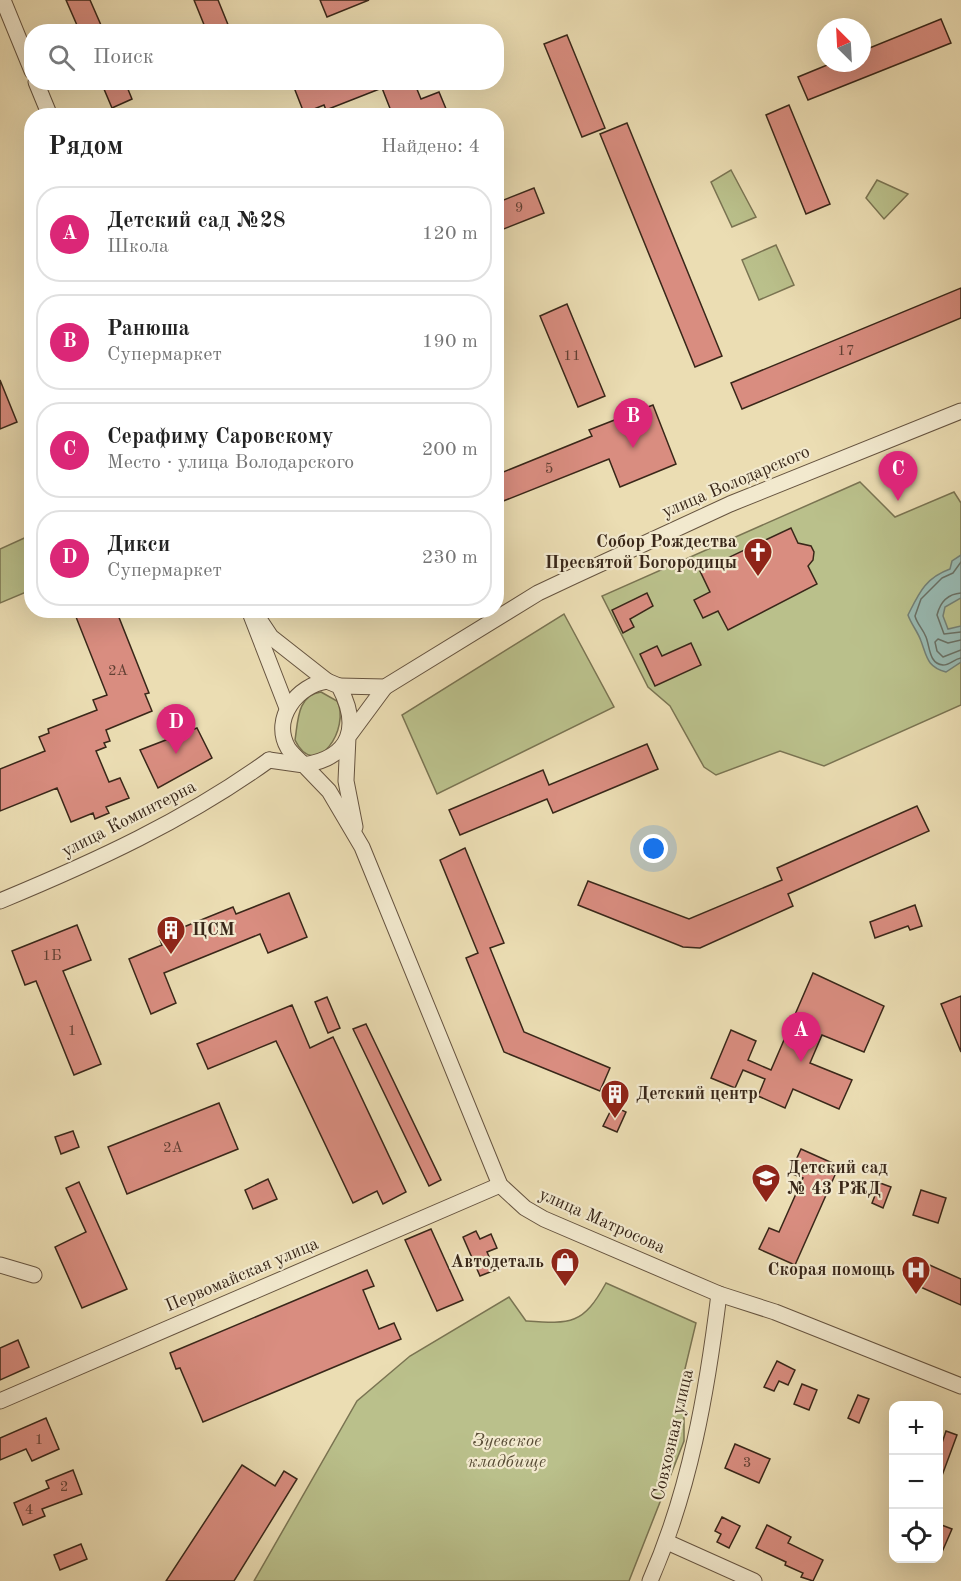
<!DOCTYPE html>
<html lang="ru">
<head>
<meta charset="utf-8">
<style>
	:root { --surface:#fff; --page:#f6f6f6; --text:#222; --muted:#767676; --line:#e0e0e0; --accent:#db2777 }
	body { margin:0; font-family:"Old Standard TT",serif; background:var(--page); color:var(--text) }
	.controls { position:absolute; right:18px; bottom:18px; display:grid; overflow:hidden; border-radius:12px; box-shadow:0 6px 24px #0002 }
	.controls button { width:54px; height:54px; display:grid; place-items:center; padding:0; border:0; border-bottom:2px solid var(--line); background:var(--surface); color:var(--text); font:30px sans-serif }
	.compass { position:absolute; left:817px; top:18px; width:54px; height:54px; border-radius:50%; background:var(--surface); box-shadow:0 6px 24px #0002; rotate:336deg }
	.you { position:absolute; left:654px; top:849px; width:21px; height:21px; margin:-15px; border:4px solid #fff; border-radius:50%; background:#1a73e8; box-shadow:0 0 0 9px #1a73e833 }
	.badge { display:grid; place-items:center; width:39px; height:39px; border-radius:50%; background:var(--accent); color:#fff; font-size:20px; font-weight:700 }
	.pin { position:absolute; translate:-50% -50px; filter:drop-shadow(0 2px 3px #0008) }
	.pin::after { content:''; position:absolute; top:32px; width:21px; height:18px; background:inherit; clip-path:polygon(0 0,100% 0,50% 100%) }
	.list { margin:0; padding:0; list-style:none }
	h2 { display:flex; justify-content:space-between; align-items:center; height:78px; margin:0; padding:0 24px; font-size:26px }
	h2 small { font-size:20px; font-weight:400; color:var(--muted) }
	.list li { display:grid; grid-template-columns:39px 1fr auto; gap:18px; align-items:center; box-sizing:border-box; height:96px; margin:0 12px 12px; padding:0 12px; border:2px solid var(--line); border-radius:24px }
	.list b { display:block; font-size:22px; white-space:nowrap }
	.list p { margin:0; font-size:20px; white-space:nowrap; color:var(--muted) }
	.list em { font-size:20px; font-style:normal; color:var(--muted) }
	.icon { flex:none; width:33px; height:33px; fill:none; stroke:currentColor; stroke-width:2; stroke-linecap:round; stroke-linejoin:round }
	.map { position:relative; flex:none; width:961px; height:1581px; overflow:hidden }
	.search { position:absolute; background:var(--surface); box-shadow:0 6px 24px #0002; left:24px; top:24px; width:480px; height:66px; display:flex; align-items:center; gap:15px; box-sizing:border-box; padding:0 21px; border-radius:24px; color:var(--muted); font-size:22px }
	.panel { position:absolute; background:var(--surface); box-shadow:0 6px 24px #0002; left:24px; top:108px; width:480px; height:510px; border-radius:24px }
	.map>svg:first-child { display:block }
	.green { fill:#bac08b; stroke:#7a7452; stroke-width:1.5 }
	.water { fill:#99bbb4; stroke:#738076; stroke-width:1.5 }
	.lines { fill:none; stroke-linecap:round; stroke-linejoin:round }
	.shore { stroke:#697166; stroke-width:1.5 }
	.building { fill:#d98d80; stroke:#392719; stroke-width:1.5 }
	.minor-casing { stroke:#665440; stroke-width:17 }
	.minor { stroke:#f2e9ce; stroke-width:15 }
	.labels { text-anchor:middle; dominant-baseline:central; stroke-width:4.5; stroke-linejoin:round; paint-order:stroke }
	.number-label { font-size:15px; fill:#614033 }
	.street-label { font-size:18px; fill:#392719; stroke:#f2e9ce }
	.poi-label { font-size:18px; font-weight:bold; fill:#392719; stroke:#f2e9ce; text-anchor:end }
	.park-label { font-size:18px; font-style:italic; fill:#594d36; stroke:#f2e9ce }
</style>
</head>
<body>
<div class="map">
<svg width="961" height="1581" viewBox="0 0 961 1581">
	<rect width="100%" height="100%" fill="#ebddb3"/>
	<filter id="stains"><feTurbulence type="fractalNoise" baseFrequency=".00333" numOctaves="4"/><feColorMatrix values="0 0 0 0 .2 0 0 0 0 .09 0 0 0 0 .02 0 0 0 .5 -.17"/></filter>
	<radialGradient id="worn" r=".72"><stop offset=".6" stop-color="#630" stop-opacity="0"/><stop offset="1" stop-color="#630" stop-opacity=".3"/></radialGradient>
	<g class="green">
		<path d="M731 170 756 217 732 227 711 182Z"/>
		<path d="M877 180 908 194 884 219 866 198Z"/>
		<path d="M776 245 794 285 759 300 742 260Z"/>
		<path d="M860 482 895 517 954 492 961 503V705L824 766 780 751 716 775 704 767 670 706 648 687 602 596Z"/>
		<path d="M31 535V590L0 603V549Z"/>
		<path d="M564 614 614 707 437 794 402 715Z"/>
		<path d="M321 692 337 701C351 727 316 783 295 740 298 722 297 695 321 692Z"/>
		<path d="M606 1283 696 1323 684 1373V1441L629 1581H254L357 1401 410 1356 509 1297 526 1321C571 1324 583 1325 606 1283Z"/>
	</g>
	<path class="water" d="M961 555V598L945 607 943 616 948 629 961 626V662L946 672C927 667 927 657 921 641 918 632 911 624 908 615 919 593 925 578 950 569L952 561Z"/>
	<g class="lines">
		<g class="shore">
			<path d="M961 562 953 573 942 578 921 599 915 616C917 624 923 629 926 637 930 647 929 664 943 665 950 665 954 659 961 658"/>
			<path d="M961 593C947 594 940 603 937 615L944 634 961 632"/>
			<path d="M961 640 948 643 938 639 935 642 937 651 943 657 961 650"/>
		</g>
	</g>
	<g class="building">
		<path d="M66 0H90L104 32H80Z"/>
		<path d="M194 0H218L231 32H207Z"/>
		<path d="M320 0H369L327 17Z"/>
		<path d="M941 19 951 43 808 100 798 77 832 63H862V51Z"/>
		<path d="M567 35 605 128 582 137 544 44Z"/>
		<path d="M101 82H125L132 99 112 108Z"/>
		<path d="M300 82H414L421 99 439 92 449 116H393L382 88 326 110 324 105 304 113 293 85Z"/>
		<path d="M789 105 830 204 806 214 766 115Z"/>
		<path d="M627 123 722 356 695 367 600 134Z"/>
		<path d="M534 188 544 213 496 232V203Z"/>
		<path d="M961 288V318L742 409 731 383Z"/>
		<path d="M567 304 605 396 578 407 540 316Z"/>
		<path d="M0 380 17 422 0 429Z"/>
		<path d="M653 405 676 464 620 487 609 459 496 504V475L592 436 589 430Z"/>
		<path d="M791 528 798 543 811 546 814 552 813 560 808 566 817 584 728 630 718 611 703 618 694 600 710 592 700 571Z"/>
		<path d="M647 593 653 606 630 619 634 627 623 633 612 610Z"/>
		<path d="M92 610H109L112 617 118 615 149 693 145 694 152 711 106 730 110 741 104 743 106 747 96 751 109 782 120 778 129 798 106 807 109 813 95 819 93 813 71 822 57 788 0 811V769L45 751 39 737 49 733 48 729 97 710 93 700 107 695 76 617Z"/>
		<path d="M691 643 701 665 655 686 640 654 657 646 662 656Z"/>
		<path d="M197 728 212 758 158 788 140 750Z"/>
		<path d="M647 744 658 769 553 813 547 799 460 835 449 810 543 770 549 785Z"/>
		<path d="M917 806 929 831 788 894 793 906 700 948 683 947 578 905 588 881 689 919 782 880 777 868Z"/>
		<path d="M465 848 504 943 490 948 524 1032 610 1068 600 1091 504 1052 466 958 478 953 440 860Z"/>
		<path d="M289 893 307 937 268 953 260 934 164 973 176 1003 151 1014 129 959 162 945 159 937 233 907 236 914Z"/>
		<path d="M915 905 922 926 910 930 908 926 875 938 870 922Z"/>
		<path d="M77 925 91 960 63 971 101 1064 74 1075 36 981 25 985 12 951Z"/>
		<path d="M813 973 884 1006 864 1052 822 1035 810 1063 852 1080 839 1109 793 1089 785 1108 758 1096 765 1079 743 1070 735 1088 711 1078 731 1030 756 1041 748 1060 771 1070Z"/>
		<path d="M961 996V1052L941 1004Z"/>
		<path d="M327 997 340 1028 328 1033 315 1002Z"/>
		<path d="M292 1005 310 1048 333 1037 406 1192 383 1204 377 1191 353 1203 276 1041 208 1069 197 1044Z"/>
		<path d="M366 1024 441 1180 429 1186 353 1029Z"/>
		<path d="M219 1103 238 1149 127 1194 108 1147Z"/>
		<path d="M613 1106 626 1112 617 1132 603 1126Z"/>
		<path d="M73 1131 79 1147 61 1154 55 1137Z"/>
		<path d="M801 1149 839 1166 795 1265 759 1249 769 1228 779 1232 803 1178 790 1173Z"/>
		<path d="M268 1179 277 1199 253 1209 245 1190Z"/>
		<path d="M79 1182 127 1289 82 1308 55 1247 86 1232 66 1188Z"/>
		<path d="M880 1183 891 1187 883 1208 872 1203Z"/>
		<path d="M921 1190 946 1198 938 1223 913 1215Z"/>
		<path d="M431 1229 463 1300 437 1311 405 1240Z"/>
		<path d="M476 1231 480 1239 491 1234 497 1248 487 1252 495 1270 480 1276 463 1237Z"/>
		<path d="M916 1259 961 1279V1305L907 1281Z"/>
		<path d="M367 1270 374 1286 363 1290 379 1329 394 1323 401 1339 203 1422 180 1368 176 1369 170 1353Z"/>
		<path d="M18 1340 29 1367 0 1380V1348Z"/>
		<path d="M777 1361 795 1370 788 1385 779 1381 774 1391 764 1387Z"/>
		<path d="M802 1384 817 1390 809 1410 794 1404Z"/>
		<path d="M858 1395 869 1399 859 1423 848 1418Z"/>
		<path d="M46 1418 59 1449 32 1461 26 1449 0 1460V1438Z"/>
		<path d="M946 1431 957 1435 940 1481 939 1452Z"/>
		<path d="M735 1444 770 1459 759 1483 725 1468Z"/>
		<path d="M242 1465 275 1486 284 1471 297 1479 234 1581H166Z"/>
		<path d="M73 1470 82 1494 42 1509 45 1516 23 1525 14 1503 49 1488 46 1481Z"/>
		<path d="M722 1517 740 1526 729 1548 717 1542 721 1534 715 1531Z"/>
		<path d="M939 1524 952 1529 939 1559Z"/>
		<path d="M767 1525 791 1537 788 1543 823 1560 813 1581 801 1577 803 1573 785 1565 786 1562 756 1548Z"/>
		<path d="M81 1544 87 1559 60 1570 54 1555Z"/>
	</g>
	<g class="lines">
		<g class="minor-casing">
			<g id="minor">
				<path d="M3 0 32 71"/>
				<path d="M36 82 50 116"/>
				<path d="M249 610 287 708"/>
				<path d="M261 622 271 637 327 681"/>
				<path d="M327 681 339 686C360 726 352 757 304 765 299 760 292 754 288 748 271 718 298 685 327 681Z"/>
				<path d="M339 686 385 687 538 593 572 577 730 504 961 411"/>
				<path d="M269 760 304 765 329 791 362 847 500 1185 525 1208 544 1219 719 1294 775 1312 961 1386"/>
				<path d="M355 827 346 781 348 737 385 687"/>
				<path d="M0 901C94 862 186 820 269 760"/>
				<path d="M0 1265 34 1275"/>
				<path d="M0 1401 500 1185"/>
				<path d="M667 1542 754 1581"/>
				<path d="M650 1581C690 1490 707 1392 719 1294"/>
			</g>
		</g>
		<use href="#minor" class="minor"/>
	</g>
	<defs>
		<g id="church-pin" transform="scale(1.5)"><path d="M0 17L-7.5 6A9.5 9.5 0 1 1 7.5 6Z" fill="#8f2418" stroke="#f2e9ce"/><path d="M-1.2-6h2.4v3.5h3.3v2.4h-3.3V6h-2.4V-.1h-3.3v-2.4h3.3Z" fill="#fff"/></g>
		<g id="building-pin" transform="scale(1.5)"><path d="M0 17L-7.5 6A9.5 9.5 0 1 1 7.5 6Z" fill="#8f2418" stroke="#f2e9ce"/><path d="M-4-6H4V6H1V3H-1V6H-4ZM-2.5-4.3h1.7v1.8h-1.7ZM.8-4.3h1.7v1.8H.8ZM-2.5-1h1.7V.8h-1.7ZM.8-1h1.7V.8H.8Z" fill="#fff"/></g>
		<g id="school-pin" transform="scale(1.5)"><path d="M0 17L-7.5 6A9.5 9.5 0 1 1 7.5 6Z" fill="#8f2418" stroke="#f2e9ce"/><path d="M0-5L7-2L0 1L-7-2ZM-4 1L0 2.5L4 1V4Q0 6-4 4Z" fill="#fff"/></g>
		<g id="shop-pin" transform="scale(1.5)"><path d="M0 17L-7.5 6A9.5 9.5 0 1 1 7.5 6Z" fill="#8f2418" stroke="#f2e9ce"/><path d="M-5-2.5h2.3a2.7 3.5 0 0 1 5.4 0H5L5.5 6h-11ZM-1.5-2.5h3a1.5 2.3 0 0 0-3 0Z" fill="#fff"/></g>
		<g id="hospital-pin" transform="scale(1.5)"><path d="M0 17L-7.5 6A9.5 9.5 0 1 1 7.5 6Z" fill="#8f2418" stroke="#f2e9ce"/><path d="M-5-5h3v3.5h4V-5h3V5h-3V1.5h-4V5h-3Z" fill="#fff"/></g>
	</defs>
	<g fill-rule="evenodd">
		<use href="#church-pin" x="758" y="552"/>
		<use href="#building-pin" x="171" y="930"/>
		<use href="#building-pin" x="615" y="1094"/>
		<use href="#school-pin" x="766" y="1178"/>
		<use href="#shop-pin" x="565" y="1262"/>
		<use href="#hospital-pin" x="916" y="1270"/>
	</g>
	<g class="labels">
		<g class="number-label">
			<text x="519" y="208">9</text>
			<text x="846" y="351">17</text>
			<text x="572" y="356">11</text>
			<text x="549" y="469">5</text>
			<text x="118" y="671">2А</text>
			<text x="52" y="956">1Б</text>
			<text x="72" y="1031">1</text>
			<text x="173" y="1148">2А</text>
			<text x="39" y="1440">1</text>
			<text x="747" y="1463">3</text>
			<text x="64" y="1487">2</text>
			<text x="29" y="1510">4</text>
		</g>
		<g class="street-label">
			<text transform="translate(736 482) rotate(-23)">улица Володарского</text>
			<text transform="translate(129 819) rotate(-27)">улица Коминтерна</text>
			<text transform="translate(602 1221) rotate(24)">улица Матросова</text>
			<text transform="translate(242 1275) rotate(-23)">Первомайская улица</text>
			<text transform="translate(673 1435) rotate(-77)">Совхозная улица</text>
		</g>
		<g class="poi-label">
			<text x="737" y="542">Собор Рождества<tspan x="737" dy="21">Пресвятой Богородицы</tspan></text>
			<text x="192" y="930" text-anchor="start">ЦСМ</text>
			<text x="636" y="1094" text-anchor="start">Детский центр</text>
			<text x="787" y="1168" text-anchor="start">Детский сад<tspan x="787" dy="21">№ 43 РЖД</tspan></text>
			<text x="544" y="1262">Автодеталь</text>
			<text x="895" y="1270">Скорая помощь</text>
		</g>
		<g class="park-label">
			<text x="507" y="1441">Зуевское<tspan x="507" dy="21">кладбище</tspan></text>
		</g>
	</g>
	<rect width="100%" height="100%" filter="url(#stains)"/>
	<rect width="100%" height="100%" fill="url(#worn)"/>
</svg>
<div class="controls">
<button>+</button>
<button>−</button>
<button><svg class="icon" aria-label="locate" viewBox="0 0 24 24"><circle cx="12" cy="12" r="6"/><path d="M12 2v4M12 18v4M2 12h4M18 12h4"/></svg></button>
</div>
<svg class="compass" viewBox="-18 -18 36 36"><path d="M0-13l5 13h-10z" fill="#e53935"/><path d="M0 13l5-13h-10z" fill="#767676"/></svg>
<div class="you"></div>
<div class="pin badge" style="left:801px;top:1062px">A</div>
<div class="pin badge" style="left:633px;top:448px">B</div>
<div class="pin badge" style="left:898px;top:501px">C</div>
<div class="pin badge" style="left:176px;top:754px">D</div>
<div class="search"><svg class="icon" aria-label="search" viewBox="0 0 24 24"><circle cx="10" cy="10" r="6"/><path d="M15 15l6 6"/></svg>Поиск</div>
<section class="panel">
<h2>Рядом<small>Найдено: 4</small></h2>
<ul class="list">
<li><span class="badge">A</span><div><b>Детский сад №28</b><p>Школа</p></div><em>120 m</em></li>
<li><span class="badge">B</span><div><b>Ранюша</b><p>Супермаркет</p></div><em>190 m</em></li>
<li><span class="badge">C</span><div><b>Серафиму Саровскому</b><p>Место · улица Володарского</p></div><em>200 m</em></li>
<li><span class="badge">D</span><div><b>Дикси</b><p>Супермаркет</p></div><em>230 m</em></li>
</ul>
</section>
</div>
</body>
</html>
